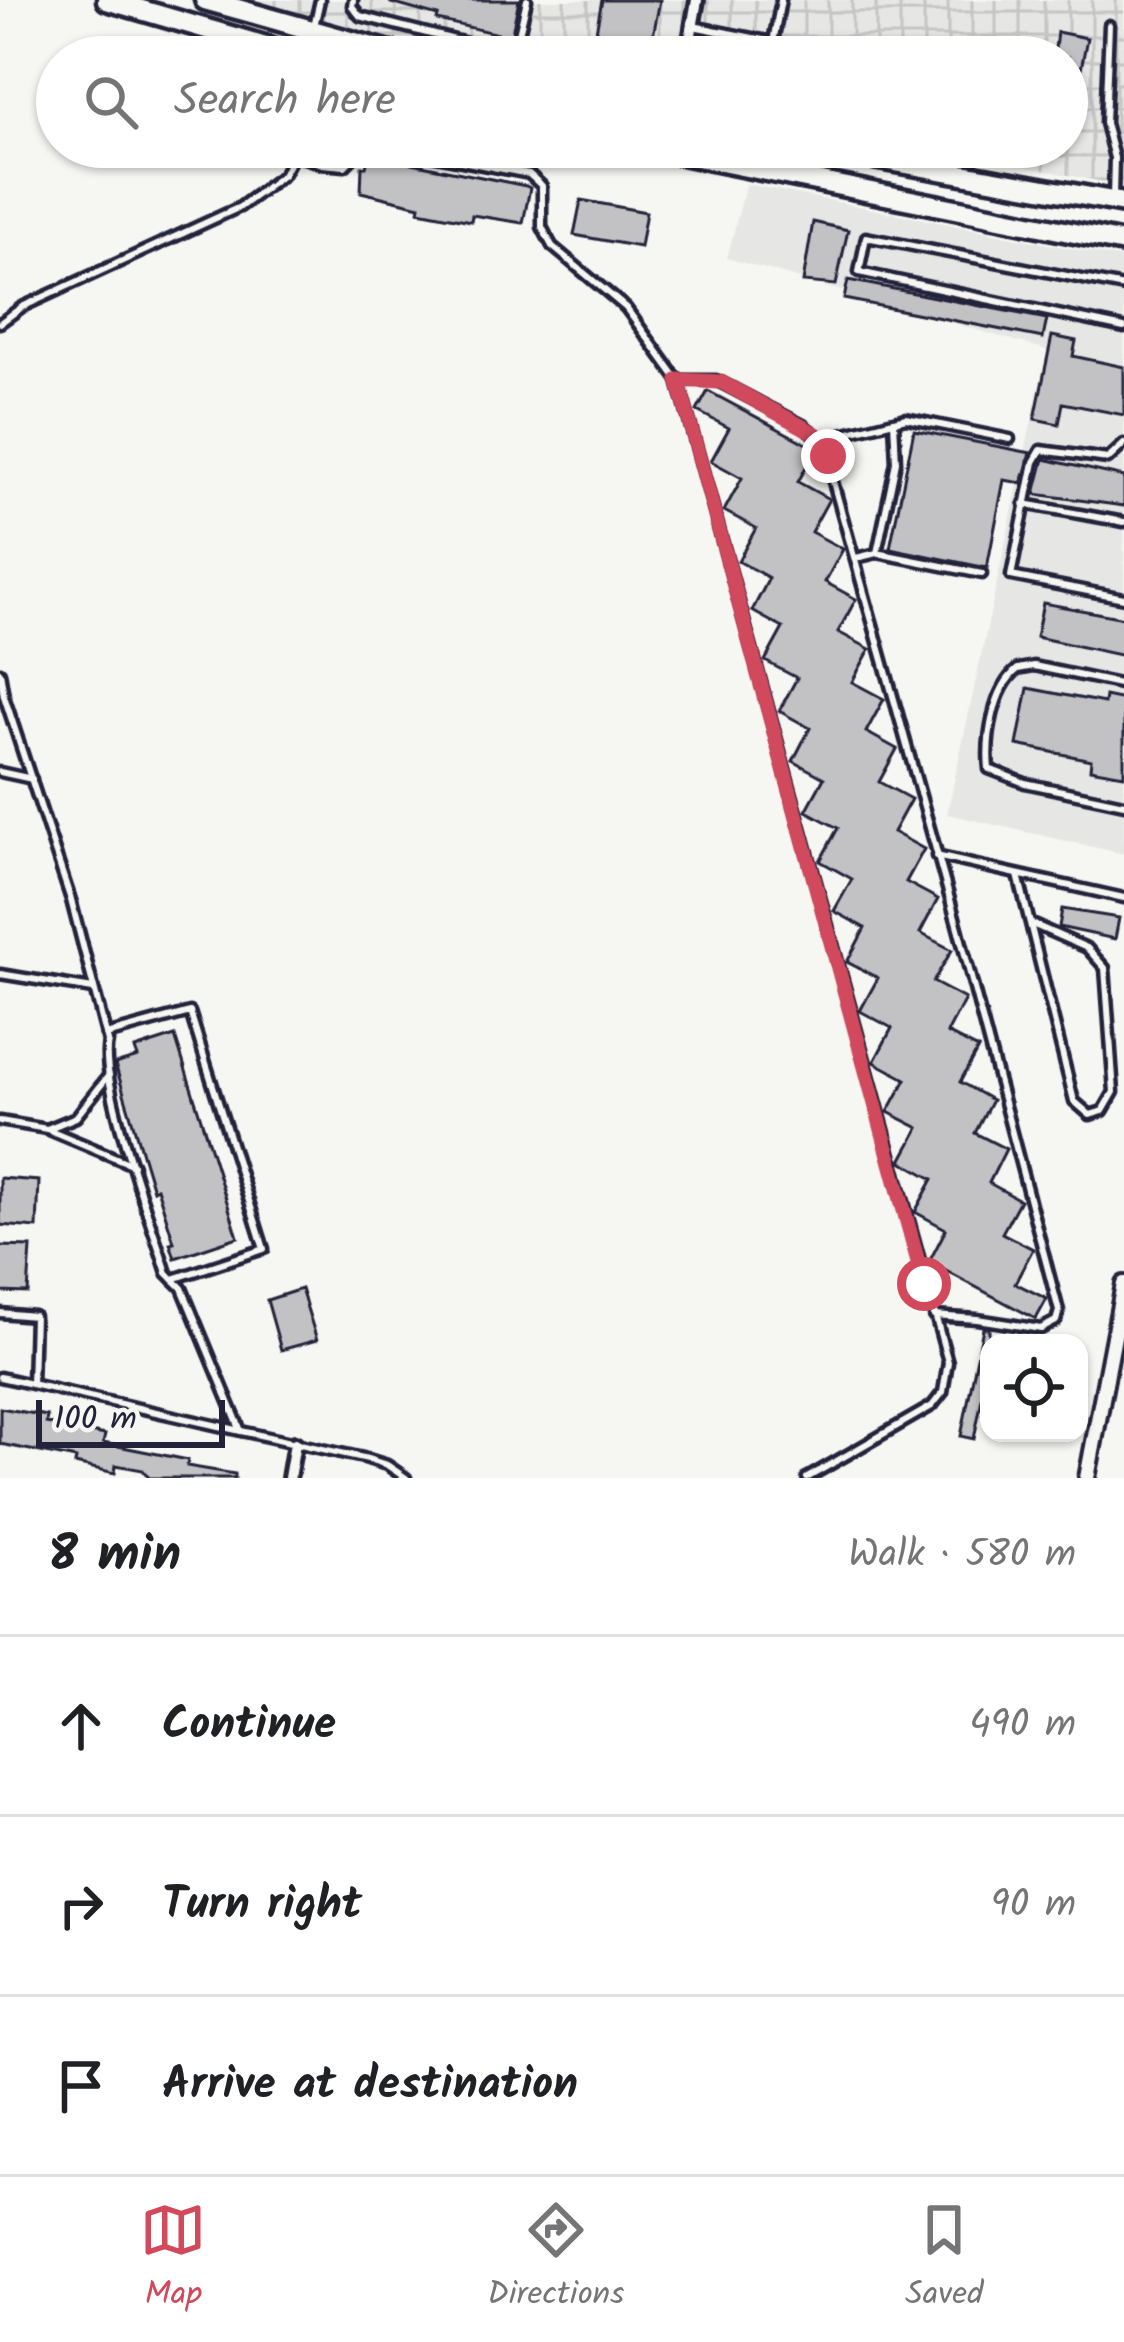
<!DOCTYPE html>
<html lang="en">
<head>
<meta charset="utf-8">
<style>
	:root { --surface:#fff; --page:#f2f2f2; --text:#202124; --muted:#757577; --line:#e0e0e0; --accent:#d1495b }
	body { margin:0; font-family:Kalam,sans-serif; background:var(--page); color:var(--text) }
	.controls { position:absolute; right:36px; bottom:36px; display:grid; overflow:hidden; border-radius:24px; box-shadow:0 3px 9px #0004 }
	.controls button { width:108px; height:108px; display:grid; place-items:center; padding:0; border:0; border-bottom:3px solid var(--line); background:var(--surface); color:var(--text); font:60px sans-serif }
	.scale { position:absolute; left:36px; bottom:30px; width:189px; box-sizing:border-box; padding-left:12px; border:6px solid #22223b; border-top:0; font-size:33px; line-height:42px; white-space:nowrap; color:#22223b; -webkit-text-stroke:9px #f6f6f2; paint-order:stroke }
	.stop { position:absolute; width:36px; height:36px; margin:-27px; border:9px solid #d1495b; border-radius:50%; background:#fff }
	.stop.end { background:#d1495b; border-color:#fff; box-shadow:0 3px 12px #0008 }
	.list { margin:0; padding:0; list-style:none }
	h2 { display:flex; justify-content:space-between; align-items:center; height:156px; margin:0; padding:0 48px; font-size:51px }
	h2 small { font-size:39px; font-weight:400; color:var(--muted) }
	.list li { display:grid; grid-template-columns:78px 1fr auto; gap:36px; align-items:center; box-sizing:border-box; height:180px; padding:0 48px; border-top:3px solid var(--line) }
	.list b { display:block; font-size:45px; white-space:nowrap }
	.list em { font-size:39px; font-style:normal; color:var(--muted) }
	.icon { flex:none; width:66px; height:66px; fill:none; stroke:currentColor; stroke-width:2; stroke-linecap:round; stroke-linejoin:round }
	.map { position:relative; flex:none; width:1124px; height:1478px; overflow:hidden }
	.search { position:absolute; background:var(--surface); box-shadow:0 3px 9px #0004; left:36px; right:36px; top:36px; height:132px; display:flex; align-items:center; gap:30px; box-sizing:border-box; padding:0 42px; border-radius:66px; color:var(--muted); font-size:45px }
	.sheet { height:696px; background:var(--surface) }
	nav { display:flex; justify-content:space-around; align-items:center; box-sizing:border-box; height:168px; border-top:3px solid var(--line); background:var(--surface); font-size:33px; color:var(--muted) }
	nav a { display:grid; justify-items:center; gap:6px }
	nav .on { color:var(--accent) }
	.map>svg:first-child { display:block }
	.built { fill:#e6e6e4 }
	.industrial { fill:url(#industrial-grid) }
	.building { fill:#c2c2c4; stroke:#22223b; stroke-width:3 }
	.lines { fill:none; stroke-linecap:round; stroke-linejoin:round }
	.service-casing { stroke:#22223b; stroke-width:15 }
	.minor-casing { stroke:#22223b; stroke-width:20 }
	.tertiary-casing { stroke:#22223b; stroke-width:22 }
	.primary-casing { stroke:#22223b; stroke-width:27 }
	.service { stroke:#f6f6f2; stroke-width:6 }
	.minor { stroke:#f6f6f2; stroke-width:10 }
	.tertiary { stroke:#f6f6f2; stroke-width:14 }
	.primary { stroke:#f6f6f2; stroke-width:18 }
	.route { stroke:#d1495b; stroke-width:15 }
</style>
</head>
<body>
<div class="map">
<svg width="1124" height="1478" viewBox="0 0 1124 1478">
	<defs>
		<pattern id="industrial-grid" width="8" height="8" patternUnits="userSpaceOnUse" patternTransform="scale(3)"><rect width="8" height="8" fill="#e6e6e4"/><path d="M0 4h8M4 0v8" fill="none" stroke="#c5c5c4"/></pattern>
	</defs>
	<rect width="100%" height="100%" fill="#f6f6f2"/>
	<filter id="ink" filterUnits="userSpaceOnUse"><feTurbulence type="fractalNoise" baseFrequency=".00833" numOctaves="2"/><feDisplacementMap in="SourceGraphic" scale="24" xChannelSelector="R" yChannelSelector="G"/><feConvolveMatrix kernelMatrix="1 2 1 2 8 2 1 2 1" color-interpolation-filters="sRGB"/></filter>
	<g filter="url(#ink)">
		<path class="built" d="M746 184 1124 259V854L947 814 1047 350 727 258Z"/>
		<path class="industrial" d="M235 0H1124V186L926 147H1067V57H465L343 33Z"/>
		<g class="building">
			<path d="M392 0H519L511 37 437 20 438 16 391 3Z"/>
			<path d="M602 0H660L649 57H591Z"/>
			<path d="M1057 32 1087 38 1079 79 1067 77V57H1054Z"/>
			<path d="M368 158 392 159 526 186 530 188 523 223 472 215 471 221 419 211 420 206 361 192 362 167H366Z"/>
			<path d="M581 200 646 212 640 247 574 235Z"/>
			<path d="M813 222 848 230 836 285 803 282Z"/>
			<path d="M848 280 1047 319 1043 338 844 299Z"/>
			<path d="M1052 336 1076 341 1073 356 1124 367V415L1063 403 1059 424 1035 419Z"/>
			<path d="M708 391 816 449 798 482 829 499 811 532 843 549 825 582 856 599 838 632 870 649 852 682 884 699 866 732 897 749 879 782 911 799 893 832 924 849 906 882 938 899 920 933 952 950 933 982 965 999 947 1033 978 1049 960 1082 992 1100 975 1133 1006 1149 989 1183 1020 1200 1002 1233 1033 1249 1015 1283 1047 1299 1036 1319 929 1262 946 1229 915 1212 933 1179 901 1161 919 1128 888 1112 906 1079 874 1062 892 1028 860 1011 878 978 847 962 865 928 834 911 852 879 820 861 838 828 806 811 824 778 793 761 810 728 779 711 797 678 765 661 783 628 752 611 769 578 738 561 756 528 724 511 742 478 711 461 729 428 697 411Z"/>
			<path d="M914 430 1031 453 1022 483 1004 480 987 568 890 548Z"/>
			<path d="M1044 459 1124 477V506L1035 494Z"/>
			<path d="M1043 603 1124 618V656L1036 637Z"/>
			<path d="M1028 688 1104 703 1105 696 1124 700V775L1090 769 1091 760 1017 745Z"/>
			<path d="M1062 909 1119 918 1115 939 1059 927Z"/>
			<path d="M175 1036 238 1237 175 1258 170 1243 174 1242 157 1188 153 1190 115 1064 138 1057 135 1049Z"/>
			<path d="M0 1178 39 1181 37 1228 0 1225Z"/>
			<path d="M0 1246 31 1247 28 1293 0 1292Z"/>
			<path d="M301 1289 317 1340 281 1350 267 1300Z"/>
			<path d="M983 1328H989V1363L974 1439 961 1436Z"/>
			<path d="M0 1408 47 1416 46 1423 105 1435 103 1443 188 1460 187 1466 235 1474V1478H149L143 1470 116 1465 115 1473 75 1464 76 1459 0 1444Z"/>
		</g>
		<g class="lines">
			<g class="service-casing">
				<g id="service">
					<path d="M353 0 352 6 360 16 514 55 527 0"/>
					<path d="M1109 25 1105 123 1114 158 1113 198"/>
					<path d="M314 26 320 0"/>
					<path d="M693 26 773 42 781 0"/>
					<path d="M324 57 328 37"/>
					<path d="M389 147 529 174 542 186V227L552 246 626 308 678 380H716L803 425 821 439 958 928 1059 1311 1056 1321 1041 1329 977 1319 934 1316"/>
					<path d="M295 155 322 164 345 166 364 147"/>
					<path d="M1124 287 866 237 859 272 1124 328"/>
					<path d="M0 323 22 307 240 207 283 175 298 147"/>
					<path d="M678 380 948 1362 943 1392 932 1406 807 1478"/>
					<path d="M821 439 906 418 1010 439"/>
					<path d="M1124 444 1108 459 1041 450 1034 462 1011 576 1124 598"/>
					<path d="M1024 504 1124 522"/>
					<path d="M877 553 896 462 894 421"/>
					<path d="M856 558 877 553 982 574"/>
					<path d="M0 672 4 696 71 900 108 1042C98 1082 153 1227 167 1273L182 1288 241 1431 368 1459 387 1465 406 1478"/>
					<path d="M1124 685 1034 666 1018 669C993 688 986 739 989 769L1025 783 1124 804"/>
					<path d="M0 772 32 779"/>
					<path d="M936 856 1124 898"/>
					<path d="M1018 875 1074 1101 1090 1115 1103 1111 1114 1092 1105 968 1087 948 1030 923"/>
					<path d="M0 974 93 989"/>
					<path d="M106 1035 190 1012 264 1249 173 1279"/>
					<path d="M0 1121 47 1129 133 1165"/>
					<path d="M47 1129 76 1117 109 1075"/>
					<path d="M0 1313 34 1316 32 1384"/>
					<path d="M0 1377 241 1431"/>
				</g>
			</g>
			<g class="minor-casing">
				<g id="minor">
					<path d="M687 57 697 0"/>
					<path d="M289 1478 295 1443"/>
				</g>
			</g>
			<g class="tertiary-casing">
				<path id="tertiary" d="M1087 1478 1124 1284"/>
			</g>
			<g class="primary-casing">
				<g id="primary">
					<path d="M107 0 303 57"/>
					<path d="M205 0 408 57"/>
					<path d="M647 147 1124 243"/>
					<path d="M812 147 1124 203"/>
				</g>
			</g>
			<use href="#service" class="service"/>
			<use href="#minor" class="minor"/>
			<use href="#tertiary" class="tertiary"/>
			<use href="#primary" class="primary"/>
		</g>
	</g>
	<g class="lines" filter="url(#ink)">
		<path class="route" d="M828 456 816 434 721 382 678 380 924 1284"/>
	</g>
</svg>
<div class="controls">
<button><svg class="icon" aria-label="locate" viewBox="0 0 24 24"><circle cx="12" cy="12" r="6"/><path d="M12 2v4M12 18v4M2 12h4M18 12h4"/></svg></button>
</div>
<div class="scale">100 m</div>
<div class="stop" style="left:924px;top:1284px"></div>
<div class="stop end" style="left:828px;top:456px"></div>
<div class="search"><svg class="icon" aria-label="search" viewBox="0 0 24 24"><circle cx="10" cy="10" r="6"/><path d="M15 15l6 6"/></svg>Search here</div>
</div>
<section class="sheet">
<h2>8 min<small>Walk · 580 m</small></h2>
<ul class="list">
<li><svg class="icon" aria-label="ahead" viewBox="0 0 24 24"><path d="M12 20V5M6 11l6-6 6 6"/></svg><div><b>Continue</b></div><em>490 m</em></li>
<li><svg class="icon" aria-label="right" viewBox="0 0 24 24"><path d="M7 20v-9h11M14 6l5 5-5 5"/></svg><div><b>Turn right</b></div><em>90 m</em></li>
<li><svg class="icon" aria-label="arrive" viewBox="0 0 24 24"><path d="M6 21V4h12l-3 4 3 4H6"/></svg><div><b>Arrive at destination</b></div></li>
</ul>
</section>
<nav>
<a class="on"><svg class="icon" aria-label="map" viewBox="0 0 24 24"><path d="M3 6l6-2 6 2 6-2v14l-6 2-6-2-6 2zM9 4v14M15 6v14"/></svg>Map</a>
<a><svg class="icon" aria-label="directions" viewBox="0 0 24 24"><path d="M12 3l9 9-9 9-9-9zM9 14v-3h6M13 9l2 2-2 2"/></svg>Directions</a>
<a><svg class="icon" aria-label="saved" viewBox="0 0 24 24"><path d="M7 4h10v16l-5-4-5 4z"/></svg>Saved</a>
</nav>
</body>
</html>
